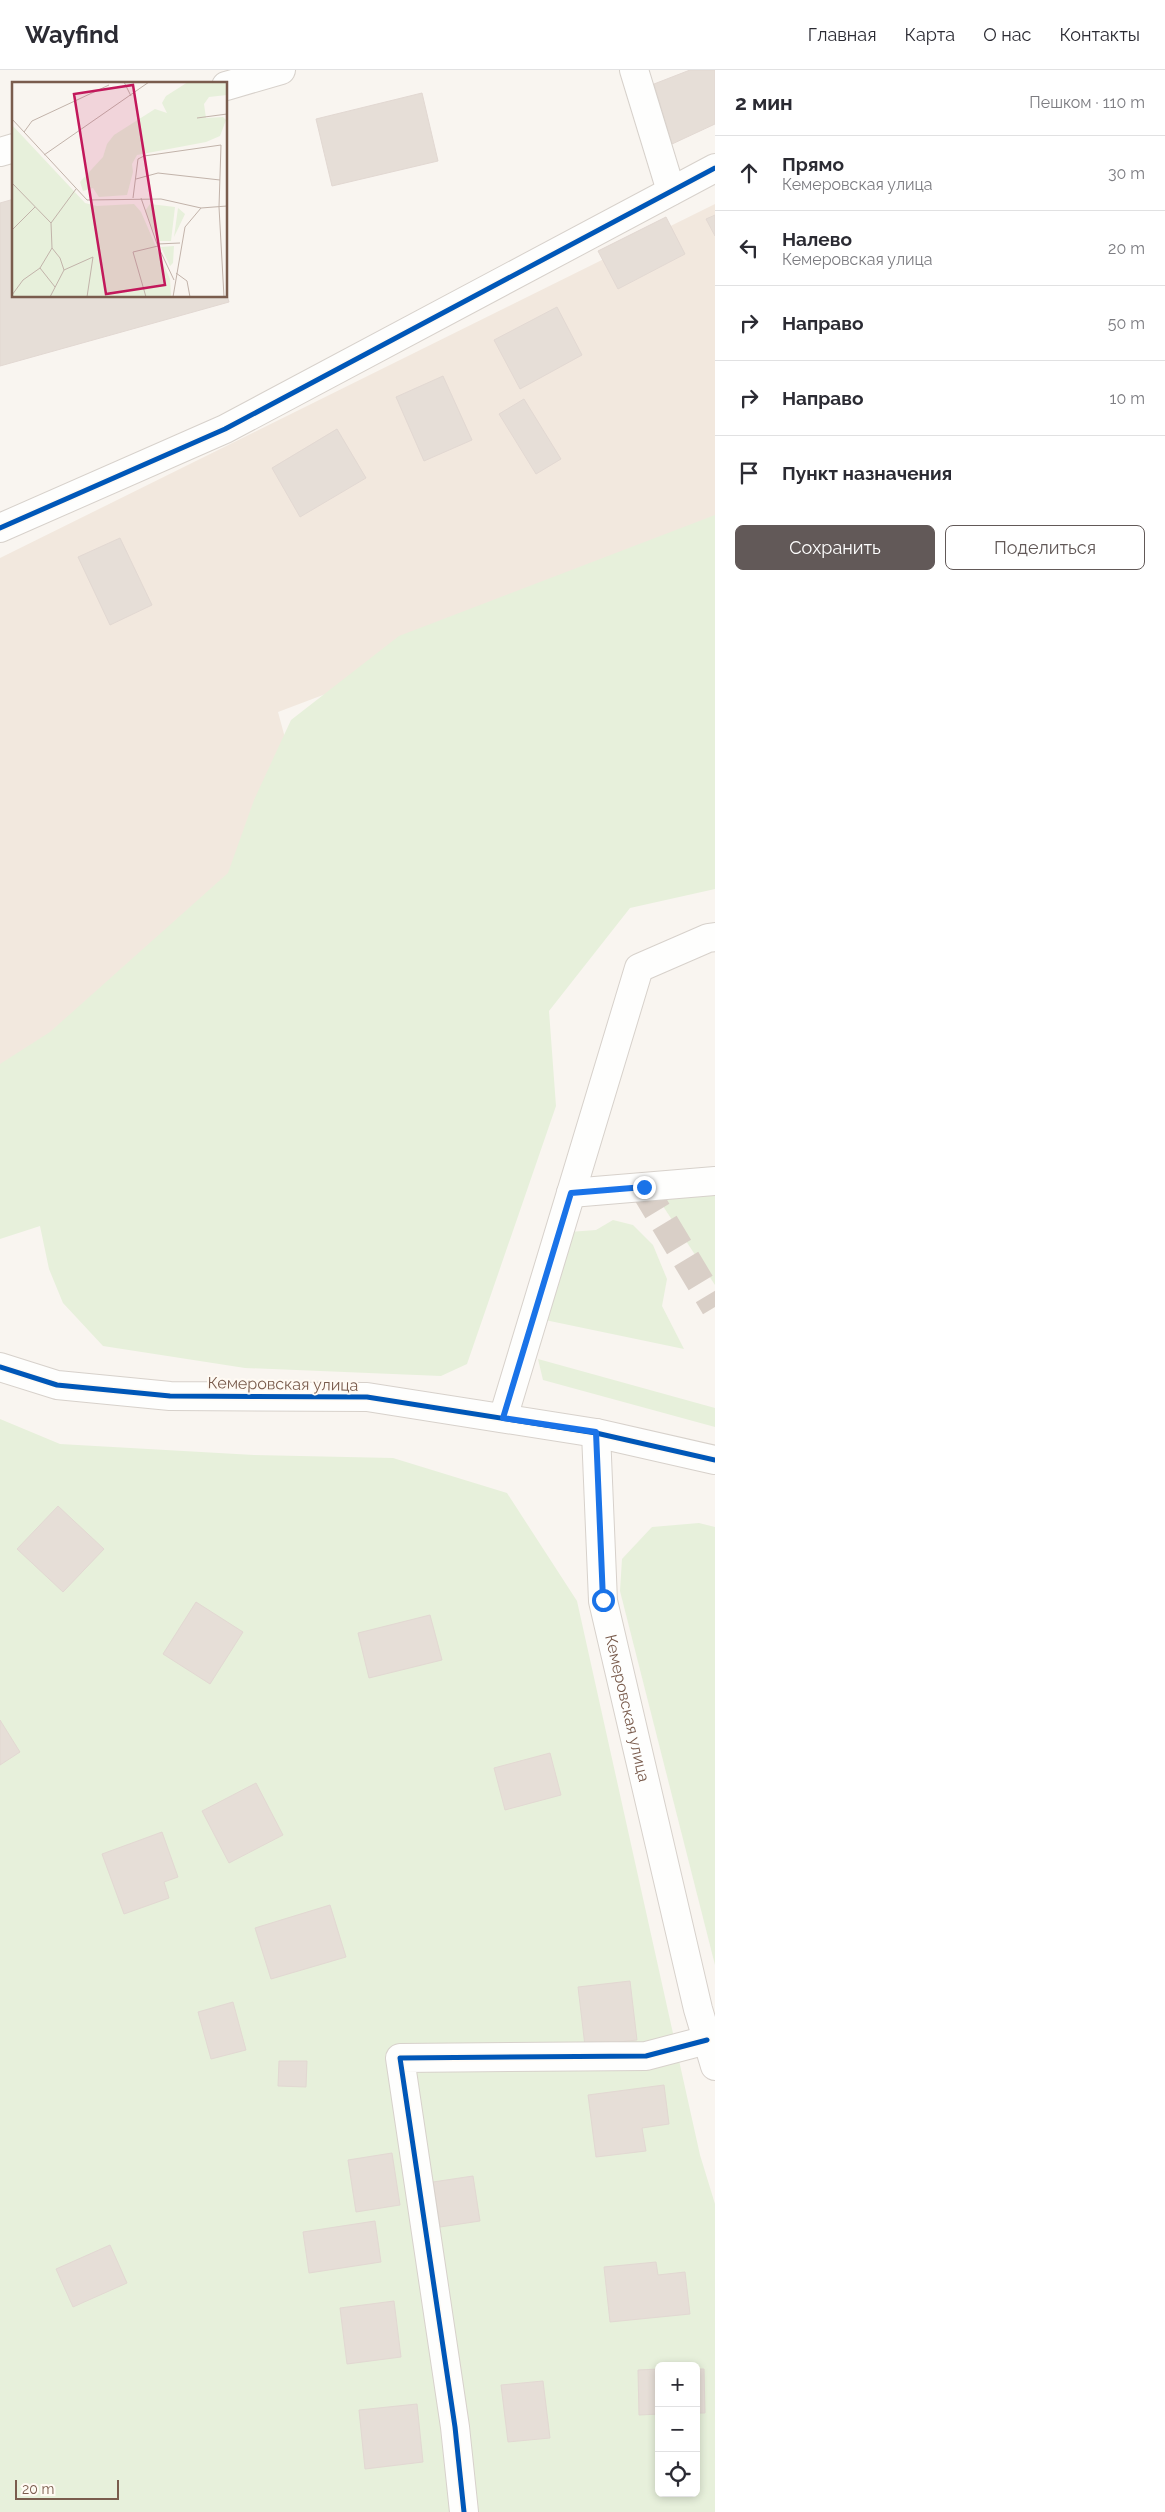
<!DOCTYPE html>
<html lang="ru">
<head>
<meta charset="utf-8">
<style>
	:root { --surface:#fff; --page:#f2f2f3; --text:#2b2b33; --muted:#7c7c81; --line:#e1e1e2; --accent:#625958 }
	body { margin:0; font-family:Raleway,sans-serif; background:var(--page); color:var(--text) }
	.controls { position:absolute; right:15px; bottom:15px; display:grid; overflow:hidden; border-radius:8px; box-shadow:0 2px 8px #0003 }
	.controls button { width:45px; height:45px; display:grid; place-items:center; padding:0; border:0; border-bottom:1px solid var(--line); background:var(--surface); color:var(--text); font:25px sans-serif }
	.scale { position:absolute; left:15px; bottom:12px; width:104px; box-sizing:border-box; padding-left:5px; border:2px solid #7a5c4d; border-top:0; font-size:14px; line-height:18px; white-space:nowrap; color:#7a5c4d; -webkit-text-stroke:4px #fffaf3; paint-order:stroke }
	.stop { position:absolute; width:15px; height:15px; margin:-11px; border:4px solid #1a73e8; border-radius:50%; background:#fff }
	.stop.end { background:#1a73e8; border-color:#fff; box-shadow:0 1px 5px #0008 }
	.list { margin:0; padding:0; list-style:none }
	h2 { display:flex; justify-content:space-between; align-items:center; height:65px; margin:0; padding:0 20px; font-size:21px }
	h2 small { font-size:16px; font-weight:400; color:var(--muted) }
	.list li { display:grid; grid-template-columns:32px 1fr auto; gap:15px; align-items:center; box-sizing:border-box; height:75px; padding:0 20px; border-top:1px solid var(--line) }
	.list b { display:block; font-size:19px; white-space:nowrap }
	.list p { margin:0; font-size:16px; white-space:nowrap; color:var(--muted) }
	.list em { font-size:16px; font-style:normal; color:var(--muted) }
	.actions { display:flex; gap:10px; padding:15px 20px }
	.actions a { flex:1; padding:11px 0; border:1px solid var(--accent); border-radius:8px; text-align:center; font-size:18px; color:var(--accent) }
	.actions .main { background:var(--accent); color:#fff }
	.icon { flex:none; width:28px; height:28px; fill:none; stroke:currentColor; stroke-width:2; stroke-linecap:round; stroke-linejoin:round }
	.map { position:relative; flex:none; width:715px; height:2442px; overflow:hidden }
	header { display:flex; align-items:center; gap:30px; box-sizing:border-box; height:70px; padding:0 25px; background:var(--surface); border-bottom:1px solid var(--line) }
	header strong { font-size:24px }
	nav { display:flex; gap:28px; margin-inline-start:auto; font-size:18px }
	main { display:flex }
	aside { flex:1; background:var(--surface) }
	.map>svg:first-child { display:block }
	.residential { fill:#f2e8de }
	.green { fill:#e7f0db; fill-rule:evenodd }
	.building { fill:#e6ded7; stroke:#e2d8d2 }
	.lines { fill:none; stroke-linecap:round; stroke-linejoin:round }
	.minor-tunnel { stroke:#d9cfc7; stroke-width:28; stroke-dasharray:28 14; stroke-linecap:butt }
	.minor-casing { stroke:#d7d1cb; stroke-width:30 }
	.minor { stroke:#fefefd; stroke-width:28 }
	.cycleway-casing { stroke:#fffaf3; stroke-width:8 }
	.cycleway { stroke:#0057b8; stroke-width:5 }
	.route { stroke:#1a73e8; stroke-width:6 }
	.labels { text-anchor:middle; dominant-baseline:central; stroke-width:4; stroke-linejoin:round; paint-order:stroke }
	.street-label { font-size:16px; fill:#7a5c4d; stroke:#fffaf3 }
	.inset-road { fill:none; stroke:#c2b3aa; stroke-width:1 }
	.view { fill:#c2185b; fill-opacity:0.15; stroke:#c2185b; stroke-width:2.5 }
	.inset-edge { fill:none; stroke:#7a5c4d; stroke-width:2.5 }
</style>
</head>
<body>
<header>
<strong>Wayfind</strong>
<nav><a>Главная</a><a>Карта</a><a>О нас</a><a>Контакты</a></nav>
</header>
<main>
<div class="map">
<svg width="715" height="2442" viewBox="0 0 715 2442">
	<rect width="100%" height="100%" fill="#f9f5f0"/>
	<path class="residential" d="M715 134V496L690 486 278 642 328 826 0 1046V488Z"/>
	<g class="green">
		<path d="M715 445V819L630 838 549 941 556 1036 467 1294 441 1306 245 1298 103 1276 63 1233 49 1199 40 1156 0 1169V994L50 962 228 803 254 730 291 650 399 566Z"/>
		<path d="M715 1120V1215L655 1124Z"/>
		<path d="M613 1150 633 1155 653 1175 667 1209 662 1236 684 1279 545 1250 569 1162 596 1160Z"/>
		<path d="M538 1289 715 1338V1357L543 1310Z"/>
		<path d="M0 1349 60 1374 254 1385 393 1388 507 1423 577 1531 700 2085 715 2134V2442H0ZM659 2296H696V2423H659Z"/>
		<path d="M699 1453 715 1457V1895L620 1521 622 1489 652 1457Z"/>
	</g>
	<g class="building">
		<path d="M690 0H715V54L672 74 654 14Z"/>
		<path d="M422 23 438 91 332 116 316 49Z"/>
		<path d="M14 129V226H226V222L229 232 0 296V133Z"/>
		<path d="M715 145V166L706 149Z"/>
		<path d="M666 147 685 184 618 219 598 181Z"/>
		<path d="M557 237 582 285 520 319 494 270Z"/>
		<path d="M443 306 472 370 424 391 396 327Z"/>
		<path d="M524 329 561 389 536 404 499 344Z"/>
		<path d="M337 359 366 408 300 447 272 398Z"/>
		<path d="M120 468 152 535 110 555 78 487Z"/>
		<path d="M58 1436 104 1479 63 1522 17 1479Z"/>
		<path d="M196 1532 243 1562 210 1614 163 1584Z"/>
		<path d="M430 1545 442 1590 369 1608 358 1563Z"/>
		<path d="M0 1650 20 1682 0 1695Z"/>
		<path d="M550 1683 561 1725 505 1740 494 1698Z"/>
		<path d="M256 1713 283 1765 229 1793 202 1741Z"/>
		<path d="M162 1762 178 1807 164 1812 169 1828 124 1844 102 1784Z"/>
		<path d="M330 1835 346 1887 271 1909 255 1858Z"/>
		<path d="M630 1911 637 1970 585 1976 578 1917Z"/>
		<path d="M233 1932 246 1980 211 1989 198 1942Z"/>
		<path d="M279 1991H307L306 2017 278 2016Z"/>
		<path d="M664 2015 669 2054 642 2058 646 2081 596 2087 588 2025Z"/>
		<path d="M392 2083 400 2135 356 2142 348 2090Z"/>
		<path d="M473 2106 480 2151 440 2157 433 2112Z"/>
		<path d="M375 2151 381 2192 309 2203 303 2162Z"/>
		<path d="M110 2175 127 2213 73 2237 56 2199Z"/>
		<path d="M656 2192 658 2205 685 2202 690 2244 610 2252 604 2197Z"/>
		<path d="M394 2231 401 2287 347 2294 340 2238Z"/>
		<path d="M659 2299V2344L639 2345 638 2300Z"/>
		<path d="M696 2299H704L705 2343H696Z"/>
		<path d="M543 2311 550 2368 508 2372 501 2315Z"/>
		<path d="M417 2334 423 2392 365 2399 359 2340Z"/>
	</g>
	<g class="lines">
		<path class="minor-tunnel" d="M643 1117 715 1237"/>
		<g class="minor-casing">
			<g id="minor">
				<path d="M634 0 671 121"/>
				<path d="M226 16 281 0"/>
				<path d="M0 82 14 78"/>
				<path d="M0 458 225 359 715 98"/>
				<path d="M571 1123 715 1111"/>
				<path d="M0 1297 57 1315 170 1326 367 1327 596 1363 715 1390"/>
				<path d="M503 1348 639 898 708 868 715 867"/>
				<path id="s1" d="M596 1363 603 1531 698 1939 715 1996"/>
				<path d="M464 2442 455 2357 400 1988 646 1986 707 1970"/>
			</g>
		</g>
		<use href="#minor" class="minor"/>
		<g class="cycleway-casing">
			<g id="cycleway">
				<path d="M0 458 225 359 715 98"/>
				<path d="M0 1297 57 1315 170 1326 367 1327 596 1363 715 1390"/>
				<path d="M464 2442 455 2357 400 1988 646 1986 707 1970"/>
			</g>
		</g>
		<use href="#cycleway" class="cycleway"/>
	</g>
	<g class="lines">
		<path class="route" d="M603 1530 596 1362 503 1348 571 1123 644 1117"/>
	</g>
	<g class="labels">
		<g class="street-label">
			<text transform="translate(283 1314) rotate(1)">Кемеровская улица</text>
			<text stroke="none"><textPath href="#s1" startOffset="278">Кемеровская улица</textPath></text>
		</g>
	</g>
	<g transform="translate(12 12)">
		<rect width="215" height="215" fill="#f9f5f0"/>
		<path d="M176 0H215V13L197 15 192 22 194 36 211 35 214 38 208 54 194 60 125 73 120 82 121 90 115 113 87 115 81 106 71 109 68 100 91 75 95 62 102 53 143 27 155 31 150 21 154 14ZM0 43 73 121 85 124 122 122 129 130 158 197 159 215H0ZM138 122 163 125 159 159H146L133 129ZM166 126 173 132 162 155ZM162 164 161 181 158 184 149 165Z" fill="#e7f0db"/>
		<path class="inset-road" d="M112 0 119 14M185 36 215 32M0 37 75 118 149 117 189 126M12 50 20 39 97 3M32 73 137 0M124 97 146 91 208 98M0 101 39 141M121 116 126 77 132 74 209 63 207 125 212 215M129 116 145 162 162 198M0 148 23 125M145 162 168 161M28 186 43 205M52 188 81 175 75 215M164 191 175 199 178 215M0 213 11 198 28 186 40 166 39 141 64 107M38 215 52 188 48 176 40 166M134 215 121 170 146 164M161 215 173 145 189 126 215 124"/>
		<path class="view" d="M121 3 153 203 94 212 62 12Z"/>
		<rect width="215" height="215" class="inset-edge"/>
	</g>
</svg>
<div class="controls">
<button>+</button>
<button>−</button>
<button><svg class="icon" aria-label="locate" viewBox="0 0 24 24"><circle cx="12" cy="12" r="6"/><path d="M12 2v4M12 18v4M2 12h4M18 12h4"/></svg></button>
</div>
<div class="scale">20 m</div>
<div class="stop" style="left:603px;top:1530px"></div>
<div class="stop end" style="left:644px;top:1117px"></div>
</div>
<aside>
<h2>2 мин<small>Пешком · 110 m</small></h2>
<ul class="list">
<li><svg class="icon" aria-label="ahead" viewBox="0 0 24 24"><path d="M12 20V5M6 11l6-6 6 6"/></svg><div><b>Прямо</b><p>Кемеровская улица</p></div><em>30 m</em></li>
<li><svg class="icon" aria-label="left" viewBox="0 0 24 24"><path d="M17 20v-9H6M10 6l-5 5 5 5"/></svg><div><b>Налево</b><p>Кемеровская улица</p></div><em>20 m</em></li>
<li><svg class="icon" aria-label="right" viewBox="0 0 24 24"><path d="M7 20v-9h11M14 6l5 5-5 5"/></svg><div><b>Направо</b></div><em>50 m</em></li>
<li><svg class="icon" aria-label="right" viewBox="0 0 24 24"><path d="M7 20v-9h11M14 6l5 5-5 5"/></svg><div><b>Направо</b></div><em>10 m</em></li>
<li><svg class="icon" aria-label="arrive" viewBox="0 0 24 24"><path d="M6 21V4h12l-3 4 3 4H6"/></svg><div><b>Пункт назначения</b></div></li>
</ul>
<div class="actions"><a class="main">Сохранить</a><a>Поделиться</a></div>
</aside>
</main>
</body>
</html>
